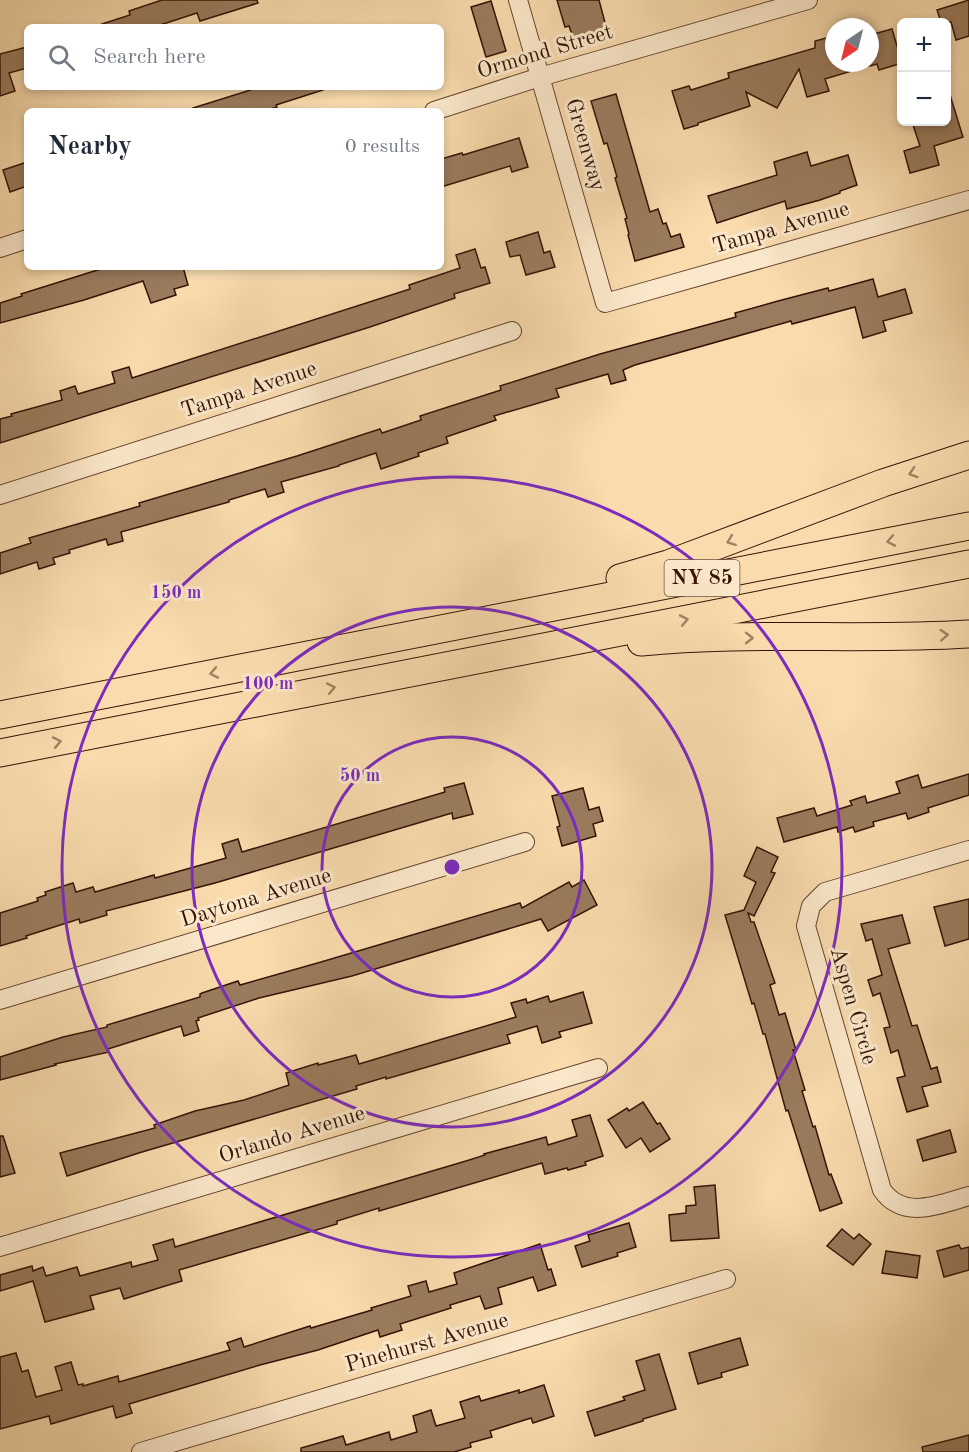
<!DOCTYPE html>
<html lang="en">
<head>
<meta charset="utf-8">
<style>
	:root { --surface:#fff; --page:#f6f6f7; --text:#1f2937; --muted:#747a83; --line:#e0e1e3 }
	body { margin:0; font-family:"Old Standard TT",serif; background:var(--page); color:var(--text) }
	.controls { position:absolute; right:18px; top:18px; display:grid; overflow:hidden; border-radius:9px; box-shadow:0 3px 9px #0003 }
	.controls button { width:54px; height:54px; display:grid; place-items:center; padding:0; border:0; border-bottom:2px solid var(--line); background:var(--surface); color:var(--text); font:30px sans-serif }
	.compass { position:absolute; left:825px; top:18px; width:54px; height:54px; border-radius:50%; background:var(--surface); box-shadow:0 3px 9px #0003; rotate:215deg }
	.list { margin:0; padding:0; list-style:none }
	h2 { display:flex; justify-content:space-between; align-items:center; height:78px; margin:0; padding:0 24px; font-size:26px }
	h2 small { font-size:20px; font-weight:400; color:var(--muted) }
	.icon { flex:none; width:33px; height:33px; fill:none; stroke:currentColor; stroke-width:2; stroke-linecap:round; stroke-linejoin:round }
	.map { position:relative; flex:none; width:969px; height:1452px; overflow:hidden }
	.search { position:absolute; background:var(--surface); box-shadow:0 3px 9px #0003; left:24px; top:24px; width:420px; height:66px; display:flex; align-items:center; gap:15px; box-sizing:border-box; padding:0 21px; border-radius:9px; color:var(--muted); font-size:22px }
	.panel { position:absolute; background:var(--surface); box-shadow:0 3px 9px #0003; left:24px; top:108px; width:420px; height:162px; border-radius:9px }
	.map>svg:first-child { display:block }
	.building { fill:#9a7b5d; stroke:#341305; stroke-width:1.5 }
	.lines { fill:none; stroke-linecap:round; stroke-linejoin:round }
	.minor-casing { stroke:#65452f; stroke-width:20 }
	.highway-casing { stroke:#341305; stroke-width:29 }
	.minor { stroke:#fbe8ca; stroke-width:18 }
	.highway { stroke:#f9dbae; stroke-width:27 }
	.oneway { stroke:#a08162 }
	.ring { fill:none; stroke:#7b2cbf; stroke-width:3 }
	.labels { text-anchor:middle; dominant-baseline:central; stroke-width:6; stroke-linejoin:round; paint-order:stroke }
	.shield { fill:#fbe8ca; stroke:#705340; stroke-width:1.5 }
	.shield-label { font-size:21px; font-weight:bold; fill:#341305 }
	.street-label { font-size:22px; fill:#341305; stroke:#fbe8ca }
	.centre { fill:#7b2cbf; stroke:#fbe8ca; stroke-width:3 }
	.ring-label { font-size:18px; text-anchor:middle; font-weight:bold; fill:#7b2cbf; stroke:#fbe8ca; stroke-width:6; stroke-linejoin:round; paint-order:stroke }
</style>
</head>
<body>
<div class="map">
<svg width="969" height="1452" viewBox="0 0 969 1452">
	<rect width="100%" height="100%" fill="#f9dbae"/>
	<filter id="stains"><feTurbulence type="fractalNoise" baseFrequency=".00333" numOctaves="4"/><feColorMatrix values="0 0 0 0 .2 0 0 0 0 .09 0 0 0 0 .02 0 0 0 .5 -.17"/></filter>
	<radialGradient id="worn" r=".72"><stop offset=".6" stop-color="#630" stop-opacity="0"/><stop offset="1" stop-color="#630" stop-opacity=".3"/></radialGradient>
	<g class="building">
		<path d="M162 0H257L258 3 200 21 197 13 154 27H103L102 24 130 15 129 11Z"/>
		<path d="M557 0H599L607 30 574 40 569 26 565 27Z"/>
		<path d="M969 0V36L956 40 951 22H941L937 10Z"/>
		<path d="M491 1 506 51 486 57 471 7Z"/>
		<path d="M892 29 902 63 879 70 877 64 870 66V35Z"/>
		<path d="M834 36V63H867L868 66 825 79 829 91 807 97 799 69 777 108 746 92 750 106 698 123V125L684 129 672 91 689 86 691 90 729 78 728 73 815 48V41Z"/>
		<path d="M27 47V68L9 73 15 91 0 96V54Z"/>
		<path d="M260 87H323V90L276 105 277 107 265 111H194L193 108Z"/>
		<path d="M616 94 650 212 658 209 663 224 666 223 671 237 680 234 684 247 635 261 628 235 629 234 625 219 627 218 615 178 617 177 607 143 604 144 591 101Z"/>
		<path d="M946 95H950L963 137 934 146 939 165 910 173 904 151 920 146 912 122H946Z"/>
		<path d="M519 138 528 167 512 172 510 166 441 187V159L462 153 463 155Z"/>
		<path d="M807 152 811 166 848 155 857 185 840 191V193L820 200 787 209 785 201 717 223 708 196 777 175 774 162Z"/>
		<path d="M27 162V186L10 192 3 170Z"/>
		<path d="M538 232 544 253 550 251 555 267 526 275 520 255 510 257 506 242Z"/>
		<path d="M475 249 481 268 485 267 490 283 454 294 455 298 370 327 0 443V419L12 416 11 414 62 400 60 391 75 386 78 394 115 383 112 372 129 367 132 378 410 289 409 285 460 268 456 255Z"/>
		<path d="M107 267H183L188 285 174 289 176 295 151 303 143 281 84 300 0 323V303L22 296 21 294Z"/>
		<path d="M873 279 878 297 905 289 912 313 883 321 886 331 863 338 855 307 792 324 791 321 635 365 623 370 626 380 611 384 608 374 556 389 559 397 494 416 496 420 446 437 448 443 418 453 419 456 381 469 376 453 339 465V466L281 482 284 492 268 497 265 489 229 500V502L121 532 123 541 108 545 106 539 69 550 70 553 53 558 55 564 39 569 37 562 0 574V553L31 543 29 538 140 506 139 503 297 456 380 429 382 433 421 420 420 416 501 390 500 386 600 354 736 317 735 313 778 301 828 288 829 291Z"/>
		<path d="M969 774V795L928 808 929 812 908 819 906 813 873 822 874 826 855 832 853 827 838 832 837 827 784 842 777 818 814 808 817 816 852 805 850 801 865 796 867 803 900 793 896 782 918 775 922 788Z"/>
		<path d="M464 783 473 814 453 819 452 813 215 883 106 911 107 915 80 923 79 919 26 936 27 938 0 946V913L38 901 37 898 46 895 45 892 73 883 76 892 93 887 95 892 154 875 155 878 226 858 222 844 238 839 242 852 445 792 444 788Z"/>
		<path d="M583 788 589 810 599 807 603 821 593 824 596 836 562 846 557 827 560 826 552 796Z"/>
		<path d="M757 847 778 857 771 872 775 873 754 916 748 913 751 922H754L775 983 770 985 779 1015 785 1013 796 1050H793L805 1090 802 1091 813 1127 815 1126 829 1175 831 1174 842 1203 820 1211 788 1110 786 1111 765 1034H763L754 1003 752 1004 725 915 744 910 756 882 744 876Z"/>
		<path d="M584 880 597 905 548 931 541 919 352 976 259 998 198 1018 199 1020 196 1021 199 1031 184 1036 181 1026 108 1049 109 1052 55 1064 56 1065 0 1080V1057L63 1037 107 1027V1025L200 997V994L202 993 238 981 240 985 321 962 520 903 522 908 569 882 572 887Z"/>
		<path d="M969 899V939L945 946 934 907Z"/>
		<path d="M902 915 910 943 888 949 912 1026 917 1025 931 1069 937 1067 941 1082 922 1087 928 1106 907 1112 897 1078 905 1076 898 1050 891 1053 884 1028 890 1027 880 993 873 996 868 980 882 975 872 939 866 941 861 924Z"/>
		<path d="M583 992 592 1023 559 1032 561 1037 542 1043 537 1026 507 1035 510 1043 386 1079V1077L356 1086 357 1089 142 1152 67 1176 60 1153 155 1128 154 1125 195 1111 244 1100 289 1085 286 1073 318 1063V1065L356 1055 359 1064 516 1017 511 1003 526 999 527 1003 548 996 550 1002Z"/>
		<path d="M643 1102 657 1124 660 1123 670 1139 650 1152 641 1138 626 1148 608 1120 627 1108 629 1111Z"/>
		<path d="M590 1115 603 1156 585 1162 586 1165 568 1170 567 1168 545 1174 542 1163 379 1211V1208L337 1221V1224L179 1270 182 1281 162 1287 124 1299 120 1288 90 1296 94 1309 45 1322 33 1281 0 1291V1275L32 1266 33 1271 43 1267 46 1276 77 1267 80 1276 131 1262 132 1267 158 1260 153 1245 173 1239 175 1247 466 1161 485 1155 484 1154 546 1137 548 1145 577 1136 572 1120Z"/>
		<path d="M950 1130 956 1152 923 1161 917 1140Z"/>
		<path d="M0 1136H3L15 1173 0 1177Z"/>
		<path d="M715 1185 719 1238 671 1241 669 1215 686 1213V1206L696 1205 694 1187Z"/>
		<path d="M629 1223 636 1247 617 1253 618 1256 582 1267 575 1246 590 1241 588 1235Z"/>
		<path d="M842 1229 854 1239 859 1234 871 1244 853 1265 827 1246Z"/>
		<path d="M540 1244 548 1270 551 1269 556 1285 538 1291 533 1277 498 1288 502 1304 485 1309 480 1296 450 1305 451 1308 400 1324 402 1330 380 1337 378 1330 318 1350 260 1365 129 1404 132 1413 116 1418 113 1406 51 1424 49 1416 0 1429V1357L16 1353 22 1372 28 1370 36 1397 62 1390 55 1367 71 1362 78 1385 83 1384V1386L118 1376 119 1382 230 1350 227 1343 241 1338 244 1347 310 1326 311 1328 372 1310 371 1308 411 1296 408 1286 426 1281 429 1292 457 1284 454 1273Z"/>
		<path d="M959 1245 961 1249 969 1247V1270L944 1277 937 1251Z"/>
		<path d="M886 1251 920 1256 917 1278 882 1273Z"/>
		<path d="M740 1338 748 1365 721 1373 722 1377 698 1384 689 1353Z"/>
		<path d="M659 1354 676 1409 643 1419V1421L595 1436 587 1412 625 1400 623 1397 645 1390 636 1361Z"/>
		<path d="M544 1385 554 1416 533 1423 531 1418 490 1431 492 1437 470 1443 471 1447 454 1452H301V1448L343 1436 346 1445 389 1432 391 1440 417 1432 413 1416 431 1410 436 1426 465 1418 460 1402 479 1396 481 1401 519 1390V1393Z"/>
		<path d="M969 1435V1452H923L922 1447Z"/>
	</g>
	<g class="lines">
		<g class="minor-casing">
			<g id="minor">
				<path d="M518 0 605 303 969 200"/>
				<path d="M434 111 540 77 808 0"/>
				<path d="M0 248 27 239"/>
				<path d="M0 495 512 331"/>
				<path d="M969 850 825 892 811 906 806 926 882 1190C904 1221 940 1204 969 1196"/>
				<path d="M0 1000 525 842"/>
				<path d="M0 1247 598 1068"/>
				<path d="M141 1452 726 1279"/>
			</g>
		</g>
		<g class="highway-casing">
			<g id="highway">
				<path d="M620 578 668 564 883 483 969 455"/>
				<path d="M641 642C750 631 860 641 969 634"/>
				<path d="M0 715 969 526"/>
				<path d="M0 753 969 564"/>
			</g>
		</g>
		<use href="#minor" class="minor"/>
		<use href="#highway" class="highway"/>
	</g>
	<defs><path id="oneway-chevron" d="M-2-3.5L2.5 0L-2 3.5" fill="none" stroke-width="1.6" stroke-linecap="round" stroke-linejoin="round" transform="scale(1.5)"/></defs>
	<g class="oneway">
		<use href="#oneway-chevron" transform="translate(913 473) rotate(162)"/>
		<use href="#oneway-chevron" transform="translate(731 541) rotate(159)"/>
		<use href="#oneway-chevron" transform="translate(891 541) rotate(169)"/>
		<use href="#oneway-chevron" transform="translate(684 620) rotate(-11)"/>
		<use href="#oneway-chevron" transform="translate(944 635) rotate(-3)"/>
		<use href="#oneway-chevron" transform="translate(749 638)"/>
		<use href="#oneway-chevron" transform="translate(214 673) rotate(169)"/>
		<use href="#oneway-chevron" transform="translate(331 688) rotate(-11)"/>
		<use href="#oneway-chevron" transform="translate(57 742) rotate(-11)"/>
	</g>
	<g class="ring">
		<circle cx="452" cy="867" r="130"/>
		<circle cx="452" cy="867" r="260"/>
		<circle cx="452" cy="867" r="390"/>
	</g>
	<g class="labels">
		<rect class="shield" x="664.5" y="560" width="75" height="36" rx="4.5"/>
		<g class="shield-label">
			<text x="702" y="578">NY 85</text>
		</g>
		<g class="street-label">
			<text transform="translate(545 52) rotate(-17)">Ormond Street</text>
			<text transform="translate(585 145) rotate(74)">Greenway</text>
			<text transform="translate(781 228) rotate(-16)">Tampa Avenue</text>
			<text transform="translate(249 390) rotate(-18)">Tampa Avenue</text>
			<text transform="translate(256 898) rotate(-17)">Daytona Avenue</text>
			<text transform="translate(853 1006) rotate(74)">Aspen Circle</text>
			<text transform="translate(292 1135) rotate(-17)">Orlando Avenue</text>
			<text transform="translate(427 1343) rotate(-16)">Pinehurst Avenue</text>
		</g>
	</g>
	<circle cx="452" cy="867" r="9" class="centre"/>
	<g class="ring-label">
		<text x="176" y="598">150 m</text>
		<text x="268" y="689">100 m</text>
		<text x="360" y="781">50 m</text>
	</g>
	<rect width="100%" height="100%" filter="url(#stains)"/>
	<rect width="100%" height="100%" fill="url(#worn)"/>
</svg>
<div class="controls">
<button>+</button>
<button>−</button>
</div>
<svg class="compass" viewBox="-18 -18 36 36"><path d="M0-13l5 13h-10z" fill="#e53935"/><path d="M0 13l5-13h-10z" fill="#747a83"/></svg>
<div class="search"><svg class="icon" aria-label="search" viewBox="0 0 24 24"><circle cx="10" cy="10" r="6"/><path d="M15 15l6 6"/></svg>Search here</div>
<section class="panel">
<h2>Nearby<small>0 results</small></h2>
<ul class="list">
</ul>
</section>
</div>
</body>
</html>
